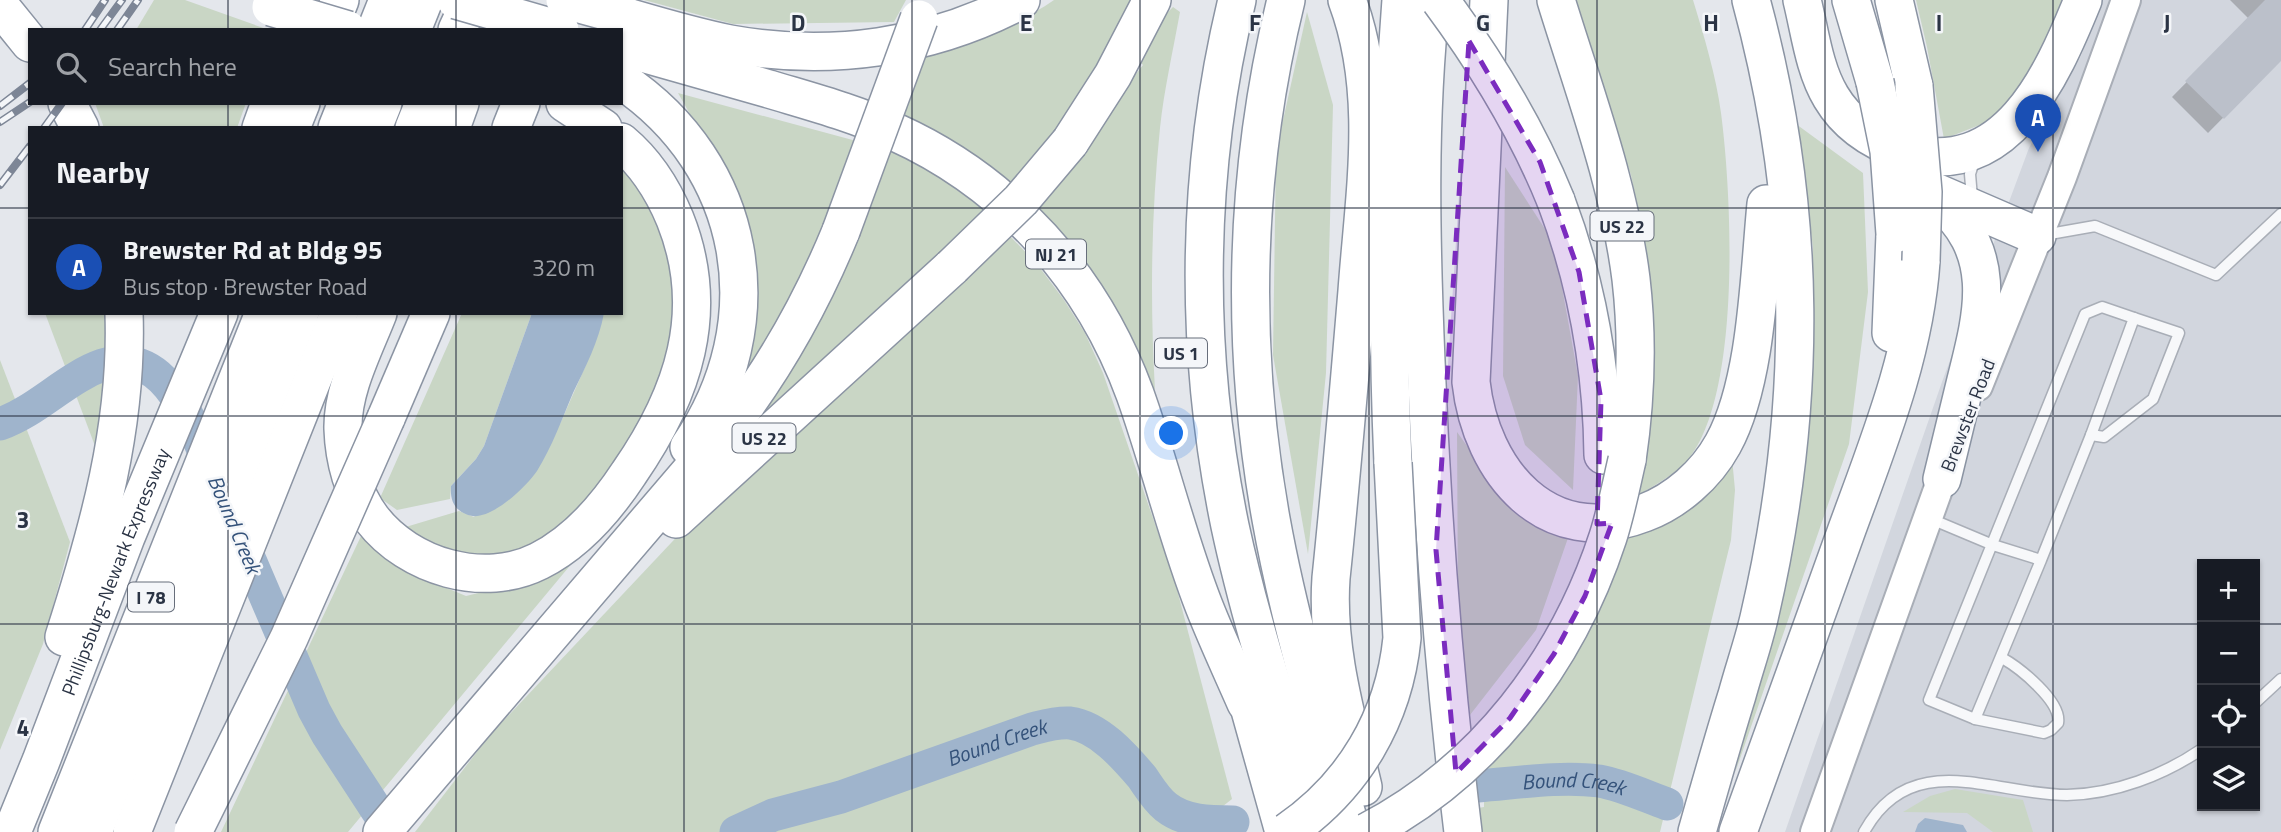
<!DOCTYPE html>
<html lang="en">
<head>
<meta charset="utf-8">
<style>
	:root { --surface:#171b24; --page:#20242c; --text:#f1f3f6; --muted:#9ea1a6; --line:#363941; --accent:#d93025 }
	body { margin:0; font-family:"Titillium Web",sans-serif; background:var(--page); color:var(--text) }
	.controls { position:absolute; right:21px; bottom:21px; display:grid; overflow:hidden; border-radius:0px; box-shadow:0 2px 5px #0004 }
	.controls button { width:63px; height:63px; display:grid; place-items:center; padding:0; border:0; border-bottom:2px solid var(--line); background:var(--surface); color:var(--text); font:35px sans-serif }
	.you { position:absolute; left:1172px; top:434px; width:24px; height:24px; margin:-18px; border:5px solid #fff; border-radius:50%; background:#1a73e8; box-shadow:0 0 0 10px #1a73e833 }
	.badge { display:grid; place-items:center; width:46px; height:46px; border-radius:50%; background:var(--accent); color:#fff; font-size:23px; font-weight:700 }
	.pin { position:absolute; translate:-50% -58px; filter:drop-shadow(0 2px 4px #0008) }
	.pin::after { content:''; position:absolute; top:37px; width:24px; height:21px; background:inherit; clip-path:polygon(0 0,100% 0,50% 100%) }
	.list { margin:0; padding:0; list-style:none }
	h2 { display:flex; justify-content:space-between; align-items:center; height:91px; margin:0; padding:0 28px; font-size:30px }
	h2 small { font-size:23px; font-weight:400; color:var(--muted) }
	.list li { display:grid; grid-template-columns:46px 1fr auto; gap:21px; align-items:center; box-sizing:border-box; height:98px; padding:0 28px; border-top:2px solid var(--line) }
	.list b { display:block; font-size:26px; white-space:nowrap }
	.list p { margin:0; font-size:23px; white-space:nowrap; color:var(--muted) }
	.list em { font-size:23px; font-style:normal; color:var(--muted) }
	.icon { flex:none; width:38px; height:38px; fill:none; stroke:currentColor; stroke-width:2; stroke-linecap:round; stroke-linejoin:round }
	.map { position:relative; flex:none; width:2281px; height:832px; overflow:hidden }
	.search { position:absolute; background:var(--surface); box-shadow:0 2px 5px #0004; left:28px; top:28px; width:595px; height:77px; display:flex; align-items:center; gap:18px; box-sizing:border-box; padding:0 24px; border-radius:0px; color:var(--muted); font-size:26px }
	.panel { position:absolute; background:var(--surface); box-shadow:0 2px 5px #0004; left:28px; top:126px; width:595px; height:189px; border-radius:0px }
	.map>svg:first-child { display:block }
	.built { fill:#d2d6de; fill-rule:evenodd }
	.green { fill:#c9d6c5 }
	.water { fill:#9fb4cc }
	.shadow { fill:#0003 }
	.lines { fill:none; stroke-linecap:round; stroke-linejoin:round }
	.river { stroke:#9fb4cc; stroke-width:33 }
	.building { fill:#bbc0ca }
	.lane-casing { stroke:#a9aeb7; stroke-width:13 }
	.secondary-casing { stroke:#a9aeb7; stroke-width:32 }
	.highway-casing { stroke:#8b94a3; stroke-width:40 }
	.lane { stroke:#f7f8fa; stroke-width:10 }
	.secondary { stroke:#fff; stroke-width:28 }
	.highway { stroke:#fff; stroke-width:37 }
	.rail-casing { stroke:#7d8696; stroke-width:8 }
	.rail { stroke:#f4f6f9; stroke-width:5; stroke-dasharray:16; stroke-linecap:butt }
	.highway-bridge-casing { stroke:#8b94a3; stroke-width:40; stroke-linecap:butt }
	.highway-bridge { stroke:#fff; stroke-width:37 }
	.marked { fill:#7b2cbf; fill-opacity:0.2; stroke:#7b2cbf; stroke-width:5; stroke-dasharray:14 9; stroke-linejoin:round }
	.grid { fill:none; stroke:#2b3445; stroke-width:2; stroke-opacity:0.55 }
	.labels { text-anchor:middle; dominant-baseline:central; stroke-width:5; stroke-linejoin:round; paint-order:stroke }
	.shield { fill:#f4f6f9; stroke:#676e7b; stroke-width:2 }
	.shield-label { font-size:18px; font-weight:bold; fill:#2b3445 }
	.street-label { font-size:19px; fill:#2b3445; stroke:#f4f6f9 }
	.water-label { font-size:21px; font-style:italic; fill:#34527a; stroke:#f4f6f9 }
	.grid-label { font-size:23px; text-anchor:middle; font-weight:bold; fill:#2b3445; stroke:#f4f6f9; stroke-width:5; stroke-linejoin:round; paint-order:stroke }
</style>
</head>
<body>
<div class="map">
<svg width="2281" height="832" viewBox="0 0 2281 832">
	<rect width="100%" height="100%" fill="#e4e7ec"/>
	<path class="built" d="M2102 0H2281V832H1785L1942 382 2029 148 2081 56ZM2202 564H2255V806H2202Z"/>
	<g class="green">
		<path d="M154 0H185L269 30H136Z"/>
		<path d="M644 0H906L894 22 733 24Z"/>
		<path d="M1054 0H1137L1096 83 1015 186 959 147 898 116 918 58C966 43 1012 29 1054 0Z"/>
		<path d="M1571 0H1693C1704 36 1716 76 1721 113 1732 196 1741 390 1690 457 1677 474 1653 486 1635 497L1650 299 1644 237 1631 175Z"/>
		<path d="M1916 0H2066L2043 62 2005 115 1944 139 1927 47Z"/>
		<path d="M1173 7 1180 12C1173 51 1164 90 1160 128 1151 215 1150 303 1155 390L1122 325 1083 265 1081 251 1033 205 1143 65 1141 63 1165 15Z"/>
		<path d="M1307 12 1333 105 1326 373 1308 554 1273 355 1276 152Z"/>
		<path d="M678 93 860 142 825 237 716 428 728 181Z"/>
		<path d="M95 103H246L237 128H104Z"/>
		<path d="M1796 124 1863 173 1868 292 1849 444 1735 773 1769 632 1805 413 1813 247Z"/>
		<path d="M886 149 936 174 989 214 701 477Z"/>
		<path d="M621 167 642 195 657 225 670 265 673 302 670 340 659 381 632 435 602 485 577 516 520 552 493 557 447 554 399 529 459 511 474 517 560 424 585 367 604 313H621Z"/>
		<path d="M1505 167 1554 243 1578 376 1573 490 1525 445 1503 376Z"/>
		<path d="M1006 232 1037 264 1064 300 1085 333 1103 373 1175 582 1232 799 1190 832H415L490 735 687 526Z"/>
		<path d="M45 313H106L102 419 95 446Z"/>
		<path d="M462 313H532L484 446 476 459 451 486 450 499 397 510 380 498Z"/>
		<path d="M0 360 70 542 43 644 0 750Z"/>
		<path d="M1457 432 1506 500 1568 538 1536 630 1470 715 1458 609Z"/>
		<path d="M1732 458 1735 490 1731 540 1660 832H1482L1478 808 1484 807V774L1549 693 1622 540 1703 492Z"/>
		<path d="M362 534 403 570 466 596 523 582 578 556 348 832H221Z"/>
		<path d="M1955 789 2023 800 2033 832H1993L1967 813 1903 812 1930 796Z"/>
	</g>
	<g class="water">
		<path d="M532 313H604C599 341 585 368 573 393 562 419 552 447 537 471 526 487 489 523 468 515 454 510 450 500 451 486L476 459 484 446Z"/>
		<path d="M1925 818 1963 825 1967 832H1915L1918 824Z"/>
	</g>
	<path class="shadow" d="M2230 0H2281V59L2208 133 2172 97 2249 19Z"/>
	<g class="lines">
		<g class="river">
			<path d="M0 424C30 413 51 393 78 377 160 326 188 415 214 476"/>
			<path d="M238 532 314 710 327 734 391 832"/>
			<path id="s1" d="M1478 786C1517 783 1560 776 1599 781 1622 785 1645 796 1667 804"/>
			<path id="s2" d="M736 832 773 815 841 797 1032 729C1044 726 1057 722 1070 723 1099 727 1124 756 1142 777 1149 787 1156 799 1166 807 1185 822 1210 822 1233 822"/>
		</g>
	</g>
	<path class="building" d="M2265 0H2281V61L2224 119 2185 81Z"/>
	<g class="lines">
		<g class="lane-casing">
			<g id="lane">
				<path d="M1972 198 1970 174 1975 158"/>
				<path d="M2044 235 2095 226 2216 275 2281 214"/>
				<path d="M2091 435 2104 437 2153 399 2179 333 2134 318"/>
				<path d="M1931 519 1993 545 2041 560 2091 435 2134 318 2102 307 2085 314 1929 700 1975 719 2041 560"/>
				<path d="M2255 703 2281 679"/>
				<path d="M1975 719 2044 733 2051 730 2058 723C2062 702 2020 668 2002 658"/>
				<path d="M1864 832C1911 746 1994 795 2067 795 2115 794 2164 775 2202 749"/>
			</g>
		</g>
		<g class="secondary-casing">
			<g id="secondary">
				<path d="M1978 386 2062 177 2126 0"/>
				<path d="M1815 832 1949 459"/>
			</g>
		</g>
		<g class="highway-casing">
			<g id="highway">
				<path d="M1237 0C1195 173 1194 352 1230 526 1252 629 1287 731 1317 832"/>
				<path d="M1286 0C1244 171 1240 346 1271 519 1290 625 1322 729 1352 832"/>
				<path d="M1347 0C1382 93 1364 194 1357 291 1349 387 1341 483 1331 578 1326 649 1347 718 1363 787"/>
				<path d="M1431 0C1418 120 1421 241 1426 361 1432 518 1444 675 1463 832"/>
				<path d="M1489 0 1471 382C1481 472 1547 551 1644 513 1676 501 1706 475 1723 444 1757 382 1759 276 1766 204"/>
				<path d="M1556 0C1584 91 1619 183 1631 279 1638 339 1636 399 1627 460"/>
				<path d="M1802 0C1810 32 1814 69 1831 97 1847 124 1873 141 1902 151 2006 183 2052 76 2083 0"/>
				<path d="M1851 0 1875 82"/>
				<path d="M1894 0 1914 86"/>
				<path d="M0 6 30 43"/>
				<path d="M627 17C661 27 695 37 730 44 830 62 931 48 1021 0"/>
				<path d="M328 30 340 0"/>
				<path d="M376 30 388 0"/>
				<path d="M412 30 424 0"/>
				<path d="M457 30 471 0"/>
				<path d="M621 47C671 61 720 75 769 89 812 102 854 113 895 132 1008 183 1092 277 1135 394 1160 464 1177 537 1204 606 1217 639 1232 671 1246 703"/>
				<path d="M621 80C748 165 775 322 689 447"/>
				<path d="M67 103 80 128"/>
				<path d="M565 103 603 128"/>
				<path d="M261 128 270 103"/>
				<path d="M291 128 301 103"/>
				<path d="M337 128 347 103"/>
				<path d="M373 128 383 103"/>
				<path d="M414 128 424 103"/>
				<path d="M451 128 460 103"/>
				<path d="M511 128 521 103"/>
				<path d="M1070 142 1113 75 1152 0"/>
				<path d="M1896 175 2037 236"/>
				<path d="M1936 198C1999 251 1984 309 1966 380 1958 413 1950 446 1942 479"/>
				<path d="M1556 201C1587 283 1602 367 1603 455"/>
				<path d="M378 313C364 349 342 390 343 429 344 460 353 494 372 519 409 567 484 589 539 561 577 542 606 508 629 473 683 395 712 311 675 219 663 190 645 162 621 142"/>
				<path d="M1891 333 1895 234"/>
				<path d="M386 418 431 313"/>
				<path d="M1393 463C1386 309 1389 154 1401 0"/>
				<path d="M676 519 952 267"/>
				<path d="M64 637C98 531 128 426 124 313"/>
				<path d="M1241 678 1284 832"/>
				<path id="s3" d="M12 832 41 761 126 537 219 313"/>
				<path d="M57 832 264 313"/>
				<path d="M93 832 300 313"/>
				<path d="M132 832 339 313"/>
				<path d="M382 832 737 417C780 359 814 297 841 231"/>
				<path d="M1697 832C1710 786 1723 740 1737 695 1744 669 1753 644 1759 618 1808 407 1808 210 1751 0"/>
				<path d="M1738 832C1774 732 1810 632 1846 532 1878 444 1915 354 1921 261"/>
			</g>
		</g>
		<use href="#lane" class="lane"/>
		<use href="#secondary" class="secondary"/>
		<use href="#highway" class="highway"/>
		<g class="rail-casing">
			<g id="rail">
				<path d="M85 30 105 0"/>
				<path d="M100 30 122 0"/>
				<path d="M117 30 138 0"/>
				<path d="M0 106 30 83"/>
				<path d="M0 122 30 102"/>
				<path d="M44 128 62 103"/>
				<path d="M0 185 30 146"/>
			</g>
		</g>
		<use href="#rail" class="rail"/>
		<g class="highway-bridge-casing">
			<g id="highway-bridge">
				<path d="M456 0 560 30"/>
				<path d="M565 0 627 17"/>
				<path d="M1440 0C1486 62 1527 129 1556 201"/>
				<path d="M271 7 348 30"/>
				<path d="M1875 82 1889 151 1895 234"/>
				<path d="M1914 86 1923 192 1921 261"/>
				<path d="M841 231 919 19"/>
				<path d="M952 267 1021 200 1070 142"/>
				<path d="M193 832 289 638 386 418"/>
				<path d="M1287 832C1354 786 1394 718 1402 638L1393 463"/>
				<path d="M1367 832C1484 771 1567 662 1608 537 1616 512 1621 486 1627 460"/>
			</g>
		</g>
		<use href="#highway-bridge" class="highway-bridge"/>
	</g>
	<path class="marked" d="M1469 41 1540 162 1579 272 1601 400 1597 524 1612 523 1585 596 1554 654 1510 718 1456 773 1436 550Z"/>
	<path class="grid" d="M228 0V30M456 0V30M684 0V832M912 0V832M1140 0V832M1369 0V832M1597 0V832M1825 0V832M2053 0V832M228 103V128M456 103V128M0 208H30M621 208H2281M228 313V832M456 313V832M0 416H2281M0 624H2202M2255 624H2281"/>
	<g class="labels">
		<g class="shield">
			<rect x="1590.5" y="211.5" width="63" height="29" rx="5"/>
			<rect x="1026" y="239.5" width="60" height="29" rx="5"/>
			<rect x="1155" y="338.5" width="52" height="29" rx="5"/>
			<rect x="732.5" y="423.5" width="63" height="29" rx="5"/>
			<rect x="128" y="582.5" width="46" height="29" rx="5"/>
		</g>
		<g class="shield-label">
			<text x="1622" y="226">US 22</text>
			<text x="1056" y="254">NJ 21</text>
			<text x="1181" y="353">US 1</text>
			<text x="764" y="438">US 22</text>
			<text x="151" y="597">I 78</text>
		</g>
		<g class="street-label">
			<text transform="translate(1967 415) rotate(-69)">Brewster Road</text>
			<text stroke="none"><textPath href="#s3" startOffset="280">Phillipsburg-Newark Expressway</textPath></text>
		</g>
		<g class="water-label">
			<text transform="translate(235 524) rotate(67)">Bound Creek</text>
			<text stroke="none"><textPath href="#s2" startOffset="276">Bound Creek</textPath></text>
			<text stroke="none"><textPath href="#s1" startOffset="96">Bound Creek</textPath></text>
		</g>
	</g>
	<g class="grid-label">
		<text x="798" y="31">D</text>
		<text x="1026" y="31">E</text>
		<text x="1255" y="31">F</text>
		<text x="1483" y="31">G</text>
		<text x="1711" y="31">H</text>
		<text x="1939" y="31">I</text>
		<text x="2167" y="31">J</text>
		<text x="23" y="528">3</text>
		<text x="23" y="736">4</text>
	</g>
</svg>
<div class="controls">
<button>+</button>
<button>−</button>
<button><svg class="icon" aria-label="locate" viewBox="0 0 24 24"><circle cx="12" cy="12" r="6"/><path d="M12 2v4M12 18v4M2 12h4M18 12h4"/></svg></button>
<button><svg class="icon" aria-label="layers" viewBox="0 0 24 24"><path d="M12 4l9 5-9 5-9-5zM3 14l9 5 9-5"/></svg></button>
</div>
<div class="you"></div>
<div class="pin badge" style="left:2038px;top:152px;background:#1a4fb4">A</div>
<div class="search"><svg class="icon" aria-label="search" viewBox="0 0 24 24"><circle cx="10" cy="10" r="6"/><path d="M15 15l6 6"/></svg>Search here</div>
<section class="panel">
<h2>Nearby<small></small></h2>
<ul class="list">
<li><span class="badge" style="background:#1a4fb4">A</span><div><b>Brewster Rd at Bldg 95</b><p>Bus stop · Brewster Road</p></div><em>320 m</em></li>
</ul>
</section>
</div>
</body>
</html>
